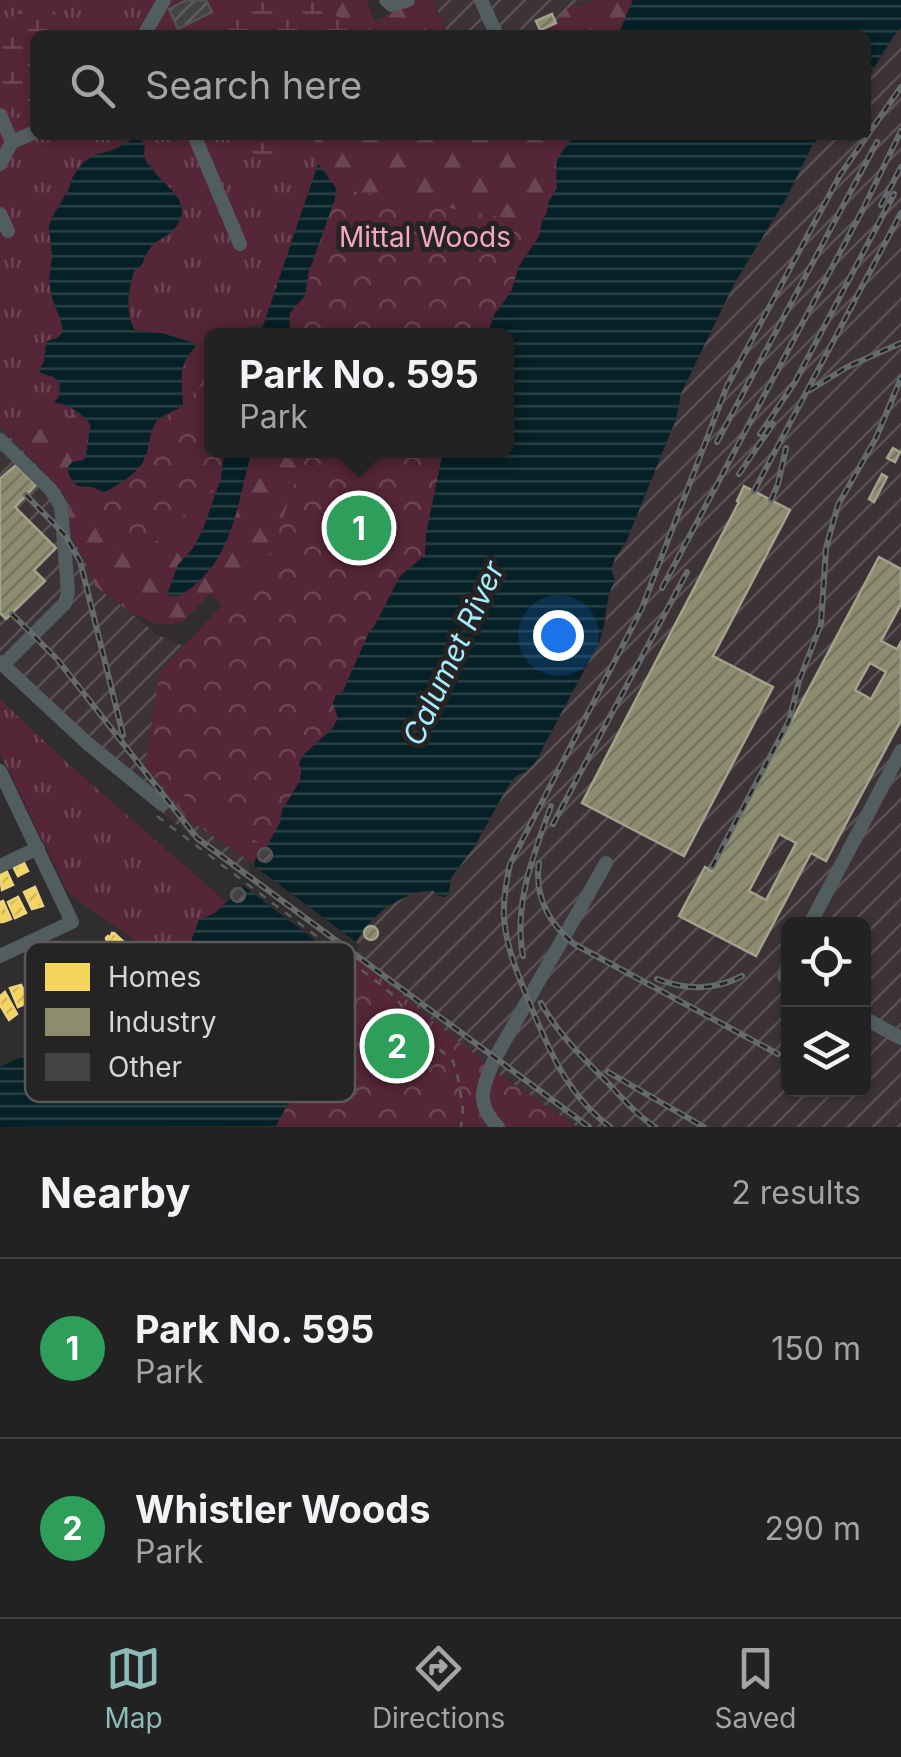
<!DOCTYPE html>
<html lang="en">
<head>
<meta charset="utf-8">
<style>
	:root { --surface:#232222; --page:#2f2f2f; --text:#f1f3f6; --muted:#a3a4a5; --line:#403f40; --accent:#8bbbb9 }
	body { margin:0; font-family:Inter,sans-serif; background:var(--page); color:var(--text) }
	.controls { position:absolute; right:30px; bottom:30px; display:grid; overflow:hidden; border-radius:15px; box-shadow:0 2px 8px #0004 }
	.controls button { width:90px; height:90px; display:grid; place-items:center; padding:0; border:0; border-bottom:2px solid var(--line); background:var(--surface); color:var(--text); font:50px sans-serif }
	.you { position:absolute; left:558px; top:635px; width:35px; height:35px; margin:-25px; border:8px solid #fff; border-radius:50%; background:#1a73e8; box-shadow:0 0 0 15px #1a73e833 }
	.badge { display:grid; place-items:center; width:65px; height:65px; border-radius:50%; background:var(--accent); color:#fff; font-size:32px; font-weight:700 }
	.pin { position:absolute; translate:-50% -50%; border:5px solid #fff; box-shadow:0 2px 10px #0006 }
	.popup { position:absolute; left:204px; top:328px; width:310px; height:130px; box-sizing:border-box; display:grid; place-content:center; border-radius:15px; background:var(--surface); filter:drop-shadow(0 2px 8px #0005); font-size:32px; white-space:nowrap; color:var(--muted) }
	.popup b { font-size:38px; color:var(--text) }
	.popup::after { content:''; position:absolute; left:50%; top:100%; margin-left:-20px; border:20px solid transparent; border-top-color:var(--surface) }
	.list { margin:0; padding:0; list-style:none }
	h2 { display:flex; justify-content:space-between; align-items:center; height:130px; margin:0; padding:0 40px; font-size:42px }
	h2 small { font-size:32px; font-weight:400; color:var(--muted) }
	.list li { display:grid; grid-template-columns:65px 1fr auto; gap:30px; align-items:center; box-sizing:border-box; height:180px; padding:0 40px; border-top:2px solid var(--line) }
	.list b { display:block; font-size:38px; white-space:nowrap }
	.list p { margin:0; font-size:32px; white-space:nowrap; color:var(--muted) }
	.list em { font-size:32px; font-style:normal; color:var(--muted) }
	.icon { flex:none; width:55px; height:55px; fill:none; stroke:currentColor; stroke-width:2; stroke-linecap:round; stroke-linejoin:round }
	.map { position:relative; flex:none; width:901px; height:1127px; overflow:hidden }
	.search { position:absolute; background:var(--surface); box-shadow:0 2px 8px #0004; left:30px; right:30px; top:30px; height:110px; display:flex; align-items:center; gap:25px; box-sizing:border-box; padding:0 35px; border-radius:15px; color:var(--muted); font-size:38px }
	.sheet { height:490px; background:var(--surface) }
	nav { display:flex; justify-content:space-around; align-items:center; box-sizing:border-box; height:140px; border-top:2px solid var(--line); background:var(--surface); font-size:28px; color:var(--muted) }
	nav a { display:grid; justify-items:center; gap:5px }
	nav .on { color:var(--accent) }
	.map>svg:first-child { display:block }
	.industrial { fill:url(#industrial-furrows); fill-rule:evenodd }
	.grass { fill:url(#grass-tufts) }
	.forest { fill:url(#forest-firs) }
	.wetland { fill:url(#wetland-marsh) }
	.park { fill:url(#park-crowns) }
	.water { fill:url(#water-rules) }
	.pier { fill:#2f2d2e }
	.homes { fill:url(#homes-hatch); stroke:#edd580; stroke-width:2.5 }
	.industry { fill:url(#industry-hatch); stroke:#a2a28d; stroke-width:2.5; fill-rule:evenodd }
	.building { fill:url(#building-hatch); stroke:#555354; stroke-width:2.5 }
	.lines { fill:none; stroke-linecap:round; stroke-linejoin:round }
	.path { stroke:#585d5f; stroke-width:2.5; stroke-dasharray:8 8; stroke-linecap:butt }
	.minor { stroke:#525d5f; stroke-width:14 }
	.rail-casing { stroke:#656a6c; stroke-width:6 }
	.rail { stroke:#262324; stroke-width:2.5; stroke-dasharray:8; stroke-linecap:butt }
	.labels { text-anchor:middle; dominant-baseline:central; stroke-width:10; stroke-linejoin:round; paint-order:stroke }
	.park-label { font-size:28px; fill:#f8a7c0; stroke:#262324 }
	.water-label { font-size:30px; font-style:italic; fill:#a5edfe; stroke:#262324 }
	.key { fill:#262324; stroke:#5b5859; stroke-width:2.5 }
	.key-label { font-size:28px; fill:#d7d5d5 }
</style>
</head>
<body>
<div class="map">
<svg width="901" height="1127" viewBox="0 0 901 1127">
	<defs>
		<pattern id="industrial-furrows" width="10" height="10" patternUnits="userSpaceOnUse" patternTransform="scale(2.5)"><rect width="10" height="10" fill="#3d3336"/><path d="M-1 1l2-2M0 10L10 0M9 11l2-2" fill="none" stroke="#585052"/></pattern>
		<pattern id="grass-tufts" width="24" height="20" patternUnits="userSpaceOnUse" patternTransform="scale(2.5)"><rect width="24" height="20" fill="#542637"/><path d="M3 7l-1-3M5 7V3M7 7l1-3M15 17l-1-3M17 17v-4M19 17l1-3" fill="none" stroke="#6c4553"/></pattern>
		<pattern id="forest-firs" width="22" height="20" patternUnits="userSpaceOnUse" patternTransform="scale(2.5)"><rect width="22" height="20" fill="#542637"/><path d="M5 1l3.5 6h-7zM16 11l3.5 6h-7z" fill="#6c4553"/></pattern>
		<pattern id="wetland-marsh" width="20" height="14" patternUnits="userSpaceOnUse" patternTransform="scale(2.5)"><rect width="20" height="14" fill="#542637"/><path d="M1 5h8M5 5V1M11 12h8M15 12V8" fill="none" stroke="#6c4553"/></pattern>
		<pattern id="park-crowns" width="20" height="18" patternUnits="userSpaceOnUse" patternTransform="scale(2.5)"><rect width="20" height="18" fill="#542637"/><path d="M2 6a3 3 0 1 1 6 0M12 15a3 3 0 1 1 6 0" fill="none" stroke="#6c4553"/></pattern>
		<pattern id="water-rules" width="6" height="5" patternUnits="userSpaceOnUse" patternTransform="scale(2.5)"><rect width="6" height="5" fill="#052026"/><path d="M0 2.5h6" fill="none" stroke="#294045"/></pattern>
		<pattern id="homes-hatch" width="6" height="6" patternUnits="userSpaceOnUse" patternTransform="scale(2.5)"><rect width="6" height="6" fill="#f6d55c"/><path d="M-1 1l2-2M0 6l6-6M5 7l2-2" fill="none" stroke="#d2b756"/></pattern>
		<pattern id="industry-hatch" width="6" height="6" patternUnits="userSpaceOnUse" patternTransform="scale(2.5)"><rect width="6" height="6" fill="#8c8c6e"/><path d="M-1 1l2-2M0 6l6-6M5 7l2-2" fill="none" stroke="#757560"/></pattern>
		<pattern id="building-hatch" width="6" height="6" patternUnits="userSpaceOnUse" patternTransform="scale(2.5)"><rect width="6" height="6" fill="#444243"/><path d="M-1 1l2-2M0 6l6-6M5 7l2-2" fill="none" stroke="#5e5c5d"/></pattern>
	</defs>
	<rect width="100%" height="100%" fill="#2f2d2e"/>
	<g class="industrial">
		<path d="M433 0H596L587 4 577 3 558 24 533 35H448Z"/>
		<path d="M901 28V1127H577L497 1073 350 953 363 929 379 910 416 892 434 891 438 896 444 897 449 893 451 878 474 847 507 788 516 776 527 771 536 762 605 627 608 593 615 580 611 570 615 558 626 542 676 419 681 394 734 284 787 197 817 138 821 135H866V80L884 54 895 34ZM788 924H864V1090H788Z"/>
		<path d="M0 426 63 492 68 504 71 534 86 563 95 586 130 612 156 634 195 651 186 818 253 863 254 871 247 880 156 808 0 671Z"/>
	</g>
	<g class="grass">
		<path d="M2 0H248L264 35H35V135H312L319 151 318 164 266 322 228 335 212 336 211 340 195 347 194 343 162 333 135 330 131 325 128 305 134 273 142 263 149 247 170 234 182 215V207L179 198 161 182 154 169 128 141C119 149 109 148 100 154 84 164 54 206 50 224 48 234 52 246 52 256 52 264 49 272 50 280 50 299 63 315 62 333L45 346 44 362 41 373 54 377 60 384 59 397 55 401 65 403 77 412C61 423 44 422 33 435L14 433 10 436 0 426V1Z"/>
		<path d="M0 699 64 760 226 902 215 913 199 920 190 944 175 952 168 964 69 894 0 753Z"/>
	</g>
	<g class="forest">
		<path d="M248 0H366L375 21 419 0H433L448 35H264Z"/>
		<path d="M596 0H633L618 35H533L558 24C566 0 577 8 596 0Z"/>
		<path d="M312 135H574L556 165 557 188 548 203 547 213 542 221 539 236 289 336 305 296 308 274 322 234 328 174 318 164 319 151Z"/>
		<path d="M207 340H211L212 450 221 478 202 532 193 548 178 565 168 594 228 539 252 451H443L266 848 258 852 253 863 186 818 148 766 222 605 210 594 182 622 168 625 153 623 130 612 95 586 86 563 71 534 68 504 63 492 10 436 21 431 26 435H33C45 422 62 422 77 412L88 420 91 426C87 437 89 450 84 460L68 467 145 449 156 421 183 405C181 373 177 359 207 340Z"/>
	</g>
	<g class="wetland">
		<path d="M241 0H315L347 23 352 35H211Z"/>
		<path d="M49 6 58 15 59 26 70 35H35V111L14 114 10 112 0 93V25L19 12Z"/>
		<path d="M223 135H291L289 160C269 166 240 146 223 135Z"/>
	</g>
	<g class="park">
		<path d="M336 188 552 226 506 336H260L305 296Z"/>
		<path d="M211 378 212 450 255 451 133 562 68 504Z"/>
		<path d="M306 451H467L421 573 267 848 144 770 160 672 271 552Z"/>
		<path d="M350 953 497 1073 577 1127H269L276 1125 309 1071 323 1056 341 991 336 974Z"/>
	</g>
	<g class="water">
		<path d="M633 0H901V28C888 40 877 65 866 80V35H618Z"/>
		<path d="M574 135H821L811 147 787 197 734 284 681 393 676 419 626 542 615 558 611 569 615 580C604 600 607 622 599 643L535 762 527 771 516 776 507 788 474 847 451 878 449 893 445 897 438 896 434 891C421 890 414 893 403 898 366 916 357 941 336 974L341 981V991C351 999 348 1008 346 1019L287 1105 276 1126 0 1127V1067L26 1055 46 1042 47 1027 54 1031 79 1019 86 1024 102 1014 127 987 146 983 156 977 168 964 175 952 190 944 199 920 215 913 231 898 237 902 243 900 245 893 241 889 254 871 255 860 258 857 265 862 270 858V851L266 848 280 822 282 810 300 781 301 771 299 764 302 756 332 729 338 718 333 703 336 695 343 691 369 632 375 625 400 576 425 555 426 534 443 451 506 450V336L487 335 494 315 511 292 519 266 539 236 542 221 547 213 548 203 557 188 556 165 559 156Z"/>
		<path d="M133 139C139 139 143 140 145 146 136 173 189 188 181 217 177 232 164 235 154 244 147 250 146 257 142 264 136 272 135 268 132 277 127 293 126 315 135 331L162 333 194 343 195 347C177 364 182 383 183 405 175 413 163 412 156 422 148 434 150 451 143 462 138 472 114 489 103 492L92 487 77 486 70 477 67 468 72 462 84 460C89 450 87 437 91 426 83 412 68 405 54 402L59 397 60 384 54 377 41 373 39 370 44 362 47 341 58 338 62 333 63 327 52 298 49 280 52 257 49 226 53 216 68 191 73 176 83 163 94 155 112 151Z"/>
		<path d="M318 164 336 188 335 199 308 274 305 296 290 313 289 335H260Z"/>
		<path d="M224 451H252C251 458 247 465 246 473 236 516 227 563 188 590 180 595 177 598 167 595L178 565 193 548 202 532 221 478Z"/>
	</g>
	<path class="pier" d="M249 862 360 945 348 965 239 883 249 869Z"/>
	<g class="homes">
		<path d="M24 863 28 871 18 876 14 868Z"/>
		<path d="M7 872 13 885 2 890 0 875Z"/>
		<path d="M35 887 43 906 32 909 24 892Z"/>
		<path d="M18 897 26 913 15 918 8 902Z"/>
		<path d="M3 901 11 919 3 922H0V902Z"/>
		<path d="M112 933H114L128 946 121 955 107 942 106 938 108 936 110 938Z"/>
		<path d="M101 945 108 961 96 966 89 950Z"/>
		<path d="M85 952 93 970 83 974 74 956Z"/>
		<path d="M69 959 77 976 67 981 59 964Z"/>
		<path d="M52 969 60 986 49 991 41 974Z"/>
		<path d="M34 976H37L44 990 34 995 27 980Z"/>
		<path d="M21 985 29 1002 18 1007 10 988Z"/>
		<path d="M5 992 17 1014 9 1020 0 1005V996Z"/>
	</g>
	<g class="industry">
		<path d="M552 14 556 23 540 30 536 21Z"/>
		<path d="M893 448 900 452 895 462 887 458Z"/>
		<path d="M16 465 36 485 15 507 56 548 34 570 45 581 6 619 0 613V479Z"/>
		<path d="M882 474 887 477 874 502 869 499Z"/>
		<path d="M744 486 790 510 713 656 773 687 684 856 582 803 739 502 737 501Z"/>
		<path d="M879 557 901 569V604L881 641 897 649 901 642V720L826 861 811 853 756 956 679 916 705 867 712 871ZM870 663 886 672 871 699 855 690ZM779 834 796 843 766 900 749 891Z"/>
		<circle cx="371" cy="933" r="7"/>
	</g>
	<g class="building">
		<path d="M187 0H206L212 12 178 29 169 9Z"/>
		<circle cx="265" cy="855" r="7"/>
		<circle cx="238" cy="895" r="7"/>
		<circle cx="344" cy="973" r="7"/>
	</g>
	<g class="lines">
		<path class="path" d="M157 816 380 984 396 998 421 1033 453 1061 458 1078 463 1110 461 1127"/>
		<g class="minor">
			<path d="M386 0 392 5 408 0"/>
			<path d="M481 0 495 31"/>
			<path d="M144 35 164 0"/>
			<path d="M0 115 12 142"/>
			<path d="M194 135 240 244"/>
			<path d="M0 164 12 142 35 132"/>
			<path d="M0 214 8 231"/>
			<path d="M0 440 51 490 61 506 68 592 65 603 3 665"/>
			<path d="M0 662 87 743 162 804"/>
			<path d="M0 771 72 922 0 956"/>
			<path d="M0 866 38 848"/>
			<path d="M810 924 901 751"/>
			<path d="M788 966 784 976 788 978"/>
			<path d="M864 1018 901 1038"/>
			<path d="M498 1127C474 1103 483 1086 495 1058L606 863"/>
		</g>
		<g class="rail-casing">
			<g id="rail">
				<path d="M881 205 901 167"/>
				<path d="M849 311 901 213"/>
				<path d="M810 390 847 367 901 343"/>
				<path d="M760 434 795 382 894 194"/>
				<path d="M717 442 877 142"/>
				<path d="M739 474 773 424"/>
				<path d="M754 491 854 302"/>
				<path d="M26 495 64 534 80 561 123 735"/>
				<path d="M771 500 778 484 786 448"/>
				<path d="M662 588 862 211 901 131"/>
				<path d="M12 614 57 659 197 838 589 1127"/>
				<path d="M553 824 687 572"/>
				<path d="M539 863C534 897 549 923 574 944L778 1054"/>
				<path d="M712 867 789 721 799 681 821 624 826 548 838 505 876 438 901 378"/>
				<path d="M523 956C513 904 534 854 551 806"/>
				<path d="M657 979C686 990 713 991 742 976"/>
				<path d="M541 1003C558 1034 583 1058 608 1083 623 1099 637 1115 655 1127"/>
				<path d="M608 1072 704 1127"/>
				<path d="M610 1127C566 1094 548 1048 528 999 517 973 506 946 504 918 503 899 506 882 510 864L642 608 727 386 840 175 901 87"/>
			</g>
		</g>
		<use href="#rail" class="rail"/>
	</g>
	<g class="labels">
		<g class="park-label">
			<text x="425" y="237">Mittal Woods</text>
		</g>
		<g class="water-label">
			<text transform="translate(453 653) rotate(-65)">Calumet River</text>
		</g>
	</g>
	<rect x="25" y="942" width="330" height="160" rx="15" class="key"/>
	<rect x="45" y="963" width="45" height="28" fill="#f6d55c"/>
	<rect x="45" y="1008" width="45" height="28" fill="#8c8c6e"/>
	<rect x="45" y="1053" width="45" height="28" fill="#444243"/>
	<g class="key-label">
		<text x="108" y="987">Homes</text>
		<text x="108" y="1032">Industry</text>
		<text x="108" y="1077">Other</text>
	</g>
</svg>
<div class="controls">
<button><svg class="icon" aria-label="locate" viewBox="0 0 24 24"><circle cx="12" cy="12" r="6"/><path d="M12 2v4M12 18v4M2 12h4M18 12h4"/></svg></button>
<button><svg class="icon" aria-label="layers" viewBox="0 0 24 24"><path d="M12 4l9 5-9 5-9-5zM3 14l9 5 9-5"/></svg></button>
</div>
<div class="you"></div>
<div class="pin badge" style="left:359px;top:528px;background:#2e9e5b">1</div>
<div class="popup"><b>Park No. 595</b>Park</div>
<div class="pin badge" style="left:397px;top:1046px;background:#2e9e5b">2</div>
<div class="search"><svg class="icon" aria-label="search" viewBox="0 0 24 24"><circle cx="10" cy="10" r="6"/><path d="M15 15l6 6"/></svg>Search here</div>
</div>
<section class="sheet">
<h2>Nearby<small>2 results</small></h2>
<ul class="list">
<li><span class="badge" style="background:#2e9e5b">1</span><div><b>Park No. 595</b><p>Park</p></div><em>150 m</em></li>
<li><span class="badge" style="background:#2e9e5b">2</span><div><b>Whistler Woods</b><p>Park</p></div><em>290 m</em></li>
</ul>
</section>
<nav>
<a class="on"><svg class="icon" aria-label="map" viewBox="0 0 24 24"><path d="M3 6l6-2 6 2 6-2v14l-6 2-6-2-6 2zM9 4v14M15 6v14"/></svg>Map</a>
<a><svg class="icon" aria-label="directions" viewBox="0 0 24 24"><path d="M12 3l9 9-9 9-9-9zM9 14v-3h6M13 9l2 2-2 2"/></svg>Directions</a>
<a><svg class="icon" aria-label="saved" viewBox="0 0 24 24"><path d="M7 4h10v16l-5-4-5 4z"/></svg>Saved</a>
</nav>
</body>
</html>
